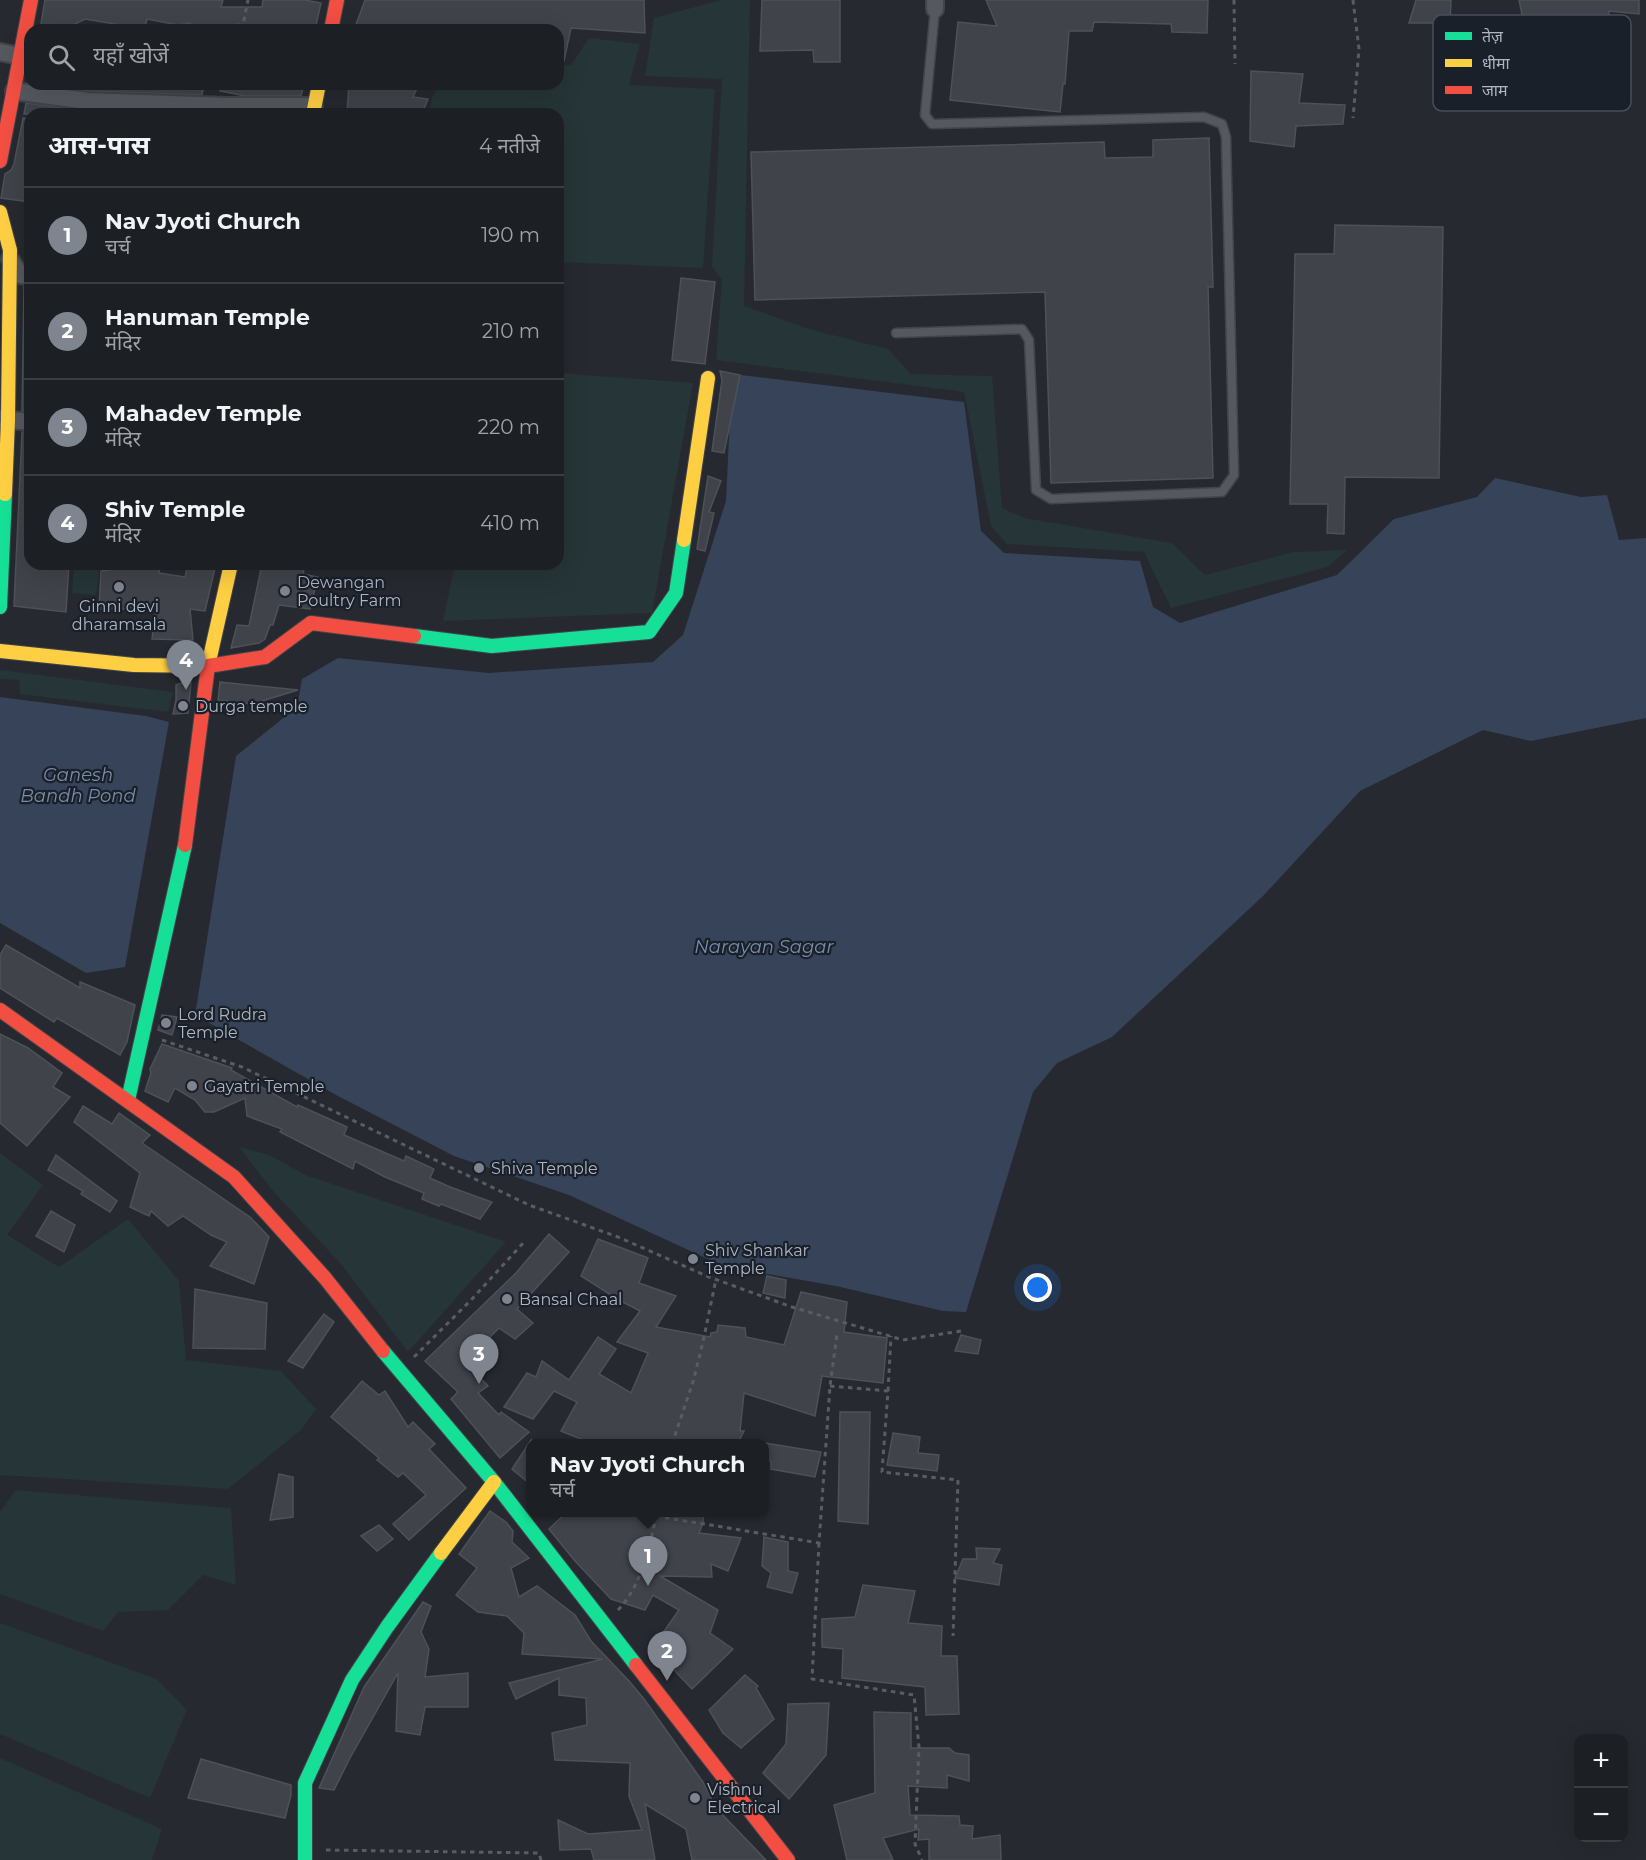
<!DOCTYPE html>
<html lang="hi">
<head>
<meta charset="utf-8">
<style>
	:root { --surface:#1c2024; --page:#25282c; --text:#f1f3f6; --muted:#a0a3a6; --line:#3a3e41; --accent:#7f858f }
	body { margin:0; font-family:Montserrat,"Noto Sans Devanagari",sans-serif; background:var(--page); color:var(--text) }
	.controls { position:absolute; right:18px; bottom:18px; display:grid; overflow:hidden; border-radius:12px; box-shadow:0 6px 24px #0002 }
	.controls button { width:54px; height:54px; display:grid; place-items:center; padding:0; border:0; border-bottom:2px solid var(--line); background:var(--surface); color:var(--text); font:30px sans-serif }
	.you { position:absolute; left:1038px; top:1288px; width:21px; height:21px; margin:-15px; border:4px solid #fff; border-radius:50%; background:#1a73e8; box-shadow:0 0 0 9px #1a73e833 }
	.badge { display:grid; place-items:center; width:39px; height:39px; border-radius:50%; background:var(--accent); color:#fff; font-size:20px; font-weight:700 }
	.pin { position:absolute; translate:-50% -50px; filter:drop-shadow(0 2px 3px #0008) }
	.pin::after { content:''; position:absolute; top:32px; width:21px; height:18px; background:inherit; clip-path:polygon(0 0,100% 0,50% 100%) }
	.popup { position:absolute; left:526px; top:1439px; width:243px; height:78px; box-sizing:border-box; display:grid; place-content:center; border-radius:12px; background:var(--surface); filter:drop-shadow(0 2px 4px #0005); font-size:20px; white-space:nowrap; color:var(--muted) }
	.popup b { font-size:22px; color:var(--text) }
	.popup::after { content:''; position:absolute; left:50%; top:100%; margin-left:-12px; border:12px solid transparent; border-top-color:var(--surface) }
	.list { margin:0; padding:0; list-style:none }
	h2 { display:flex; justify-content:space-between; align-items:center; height:78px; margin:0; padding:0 24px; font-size:26px }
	h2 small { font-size:20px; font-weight:400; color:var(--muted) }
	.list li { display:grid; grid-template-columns:39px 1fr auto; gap:18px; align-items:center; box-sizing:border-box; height:96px; padding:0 24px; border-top:2px solid var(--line) }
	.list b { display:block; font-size:22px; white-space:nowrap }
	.list p { margin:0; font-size:20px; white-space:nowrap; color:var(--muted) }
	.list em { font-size:20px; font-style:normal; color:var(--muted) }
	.icon { flex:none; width:33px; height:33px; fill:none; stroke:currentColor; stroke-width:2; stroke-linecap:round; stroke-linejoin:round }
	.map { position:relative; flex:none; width:1646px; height:1860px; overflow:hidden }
	.search { position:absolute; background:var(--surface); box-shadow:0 6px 24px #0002; left:24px; top:24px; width:540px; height:66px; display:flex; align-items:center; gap:15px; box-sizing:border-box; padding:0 21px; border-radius:18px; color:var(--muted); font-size:22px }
	.panel { position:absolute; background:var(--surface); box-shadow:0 6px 24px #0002; left:24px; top:108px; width:540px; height:462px; border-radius:18px }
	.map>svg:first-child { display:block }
	.green { fill:#263537 }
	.water { fill:#364359 }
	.building { fill:#404349; stroke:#4d5158; stroke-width:1.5 }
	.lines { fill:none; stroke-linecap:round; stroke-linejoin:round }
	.lane-casing { stroke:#424449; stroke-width:11 }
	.street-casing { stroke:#424449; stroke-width:20 }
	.fast-casing { stroke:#424449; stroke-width:16 }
	.slow-casing { stroke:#424449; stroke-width:16 }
	.jam-casing { stroke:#424449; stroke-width:16 }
	.path { stroke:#595d63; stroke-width:3; stroke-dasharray:4.5 4.5; stroke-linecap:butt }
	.lane { stroke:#55585f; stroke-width:8 }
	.street { stroke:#55585f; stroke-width:16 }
	.fast { stroke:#16e098; stroke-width:14 }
	.slow { stroke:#ffcf43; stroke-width:14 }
	.jam { stroke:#f24e42; stroke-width:14 }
	.poi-dot { fill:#7f858f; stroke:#1a202a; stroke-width:2 }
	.labels { text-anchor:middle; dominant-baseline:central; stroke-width:4.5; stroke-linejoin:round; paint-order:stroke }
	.poi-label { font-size:16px; fill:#afb6c2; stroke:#1a202a; text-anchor:start }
	.water-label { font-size:18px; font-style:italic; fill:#7a8ca8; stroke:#1a202a }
	.key { fill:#1a202a; stroke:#474d58; stroke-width:1.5 }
	.key-label { font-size:16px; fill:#afb6c2 }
</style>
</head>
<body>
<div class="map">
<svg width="1646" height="1860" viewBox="0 0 1646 1860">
	<rect width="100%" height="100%" fill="#262a30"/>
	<g class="green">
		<path d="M721 0H750L744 306 809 329 888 349 911 374 992 376 1002 508 1024 518 1172 543 1205 575 1294 552 1347 550 1328 567 1171 608 1144 552 1007 544 991 526 964 392 716 360 722 280 712 267 722 79 645 76 654 18Z"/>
		<path d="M589 38 640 44 629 85 715 89 703 268 558 262V114H429L432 97 440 84H558V65H571Z"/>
		<path d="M558 373 693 383 652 613 443 621 455 564H558Z"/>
		<path d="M74 564H100L96 595 72 593Z"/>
		<path d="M0 670 173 692 168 712 20 694 19 680 0 679Z"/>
		<path d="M239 1147 269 1155 308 1176 506 1242 408 1352 341 1264 273 1191Z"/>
		<path d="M0 1153 43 1185 7 1235 59 1267 128 1219 179 1281 186 1360 281 1371 316 1409 301 1430 228 1489 0 1475Z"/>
		<path d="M16 1490 231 1508 236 1585 203 1575 168 1610 118 1612 103 1631 0 1594V1512Z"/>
		<path d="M0 1623 157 1679 187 1710 150 1798 0 1734Z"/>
		<path d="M0 1758 162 1829 152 1860H0Z"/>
	</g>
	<g class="water">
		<path d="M732 374 964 402 981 531 1004 553 1140 561 1153 607 1180 623 1337 575 1394 519 1477 497 1495 478 1581 497 1607 495 1619 540 1646 538V718L1531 741 1483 730 1360 791 1263 896 1112 1037 1057 1063 1033 1092 966 1312 943 1311 836 1286 723 1266 569 1195 454 1156 338 1096 195 1015 236 756 297 707 302 679 338 658 489 673 653 662 683 635 726 501Z"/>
		<path d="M0 697 146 716 169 722 125 967 86 973 0 923Z"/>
	</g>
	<g class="building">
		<path d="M45 0H223L221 7H262L263 0H305L321 3 315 30 236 24V30H190V23L178 25 147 19 145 27 134 26 133 30H120L121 25 85 19 71 26 69 30H40Z"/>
		<path d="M365 0H644L645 33 571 28 564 61 558 60V30H354Z"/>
		<path d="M762 0H840V62H814L813 50 760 51Z"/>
		<path d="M986 0H1208L1207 33 1172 32 1171 24 1094 22 1092 31H1069L1065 84H1063L1060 112 950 100 958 22 997 26Z"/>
		<path d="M1416 0H1451L1450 23H1409Z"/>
		<path d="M1519 0H1639V14L1609 11 1608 51 1570 49V46L1528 43Z"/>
		<path d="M1251 71 1303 74 1299 103 1345 105 1343 124 1296 126 1294 147 1250 141Z"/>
		<path d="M40 84 74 86V84H204L202 95 88 91Z"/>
		<path d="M221 84H304L301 96H245L220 91Z"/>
		<path d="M349 84H419L413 97 428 99 422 114H347Z"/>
		<path d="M26 103 86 111 121 114H24Z"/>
		<path d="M23 118 30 119V202L1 198 5 174 11 170 14 164Z"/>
		<path d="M1209 138 1213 287H1208L1213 478 1051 483 1045 292 755 300 751 152 1104 142 1105 158 1153 157V140Z"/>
		<path d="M1335 225 1443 227 1439 478 1345 477 1344 534 1327 533 1328 504H1290L1295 254H1334Z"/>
		<path d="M681 278 715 282 705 364 672 360Z"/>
		<path d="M24 286H30V411H22Z"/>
		<path d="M720 371 740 375 724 453 712 451 722 380Z"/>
		<path d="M22 432H30V564H69L66 612 14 606Z"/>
		<path d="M708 476 721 481 709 512 714 513 705 551 697 549Z"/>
		<path d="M110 564H160L159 573 185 577 188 564H216L205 611 190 609 193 640 152 639 156 609H99L101 571 110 570Z"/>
		<path d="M262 564H305L303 574 318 577 310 609 279 605 273 625H270L265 639 259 643 231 648 237 625 249 626Z"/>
		<path d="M220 682 298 690 252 704 218 700Z"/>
		<path d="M181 683H191L188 713 173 714 176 700V685Z"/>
		<path d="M6 945 80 988V982L135 1005 127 1042 120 1055 57 1018 54 1022 0 988V955Z"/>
		<path d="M162 1015 177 1017 172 1035 158 1030Z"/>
		<path d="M0 1034 28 1048 62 1073 53 1087 70 1097 27 1146 0 1123Z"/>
		<path d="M162 1044 232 1068 231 1070 297 1107 298 1105 347 1127 344 1135 404 1161 406 1156 434 1169 430 1178 450 1187 492 1202 480 1219 441 1204 439 1206 422 1199 424 1193 385 1177 355 1161 353 1169 280 1132 282 1129 247 1116 245 1098 214 1112H205L195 1100 175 1088 168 1102 145 1091 151 1073 150 1069Z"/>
		<path d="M83 1106 112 1124 119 1113 150 1135 142 1143 250 1217 269 1237 254 1284 210 1266 227 1242 211 1235 183 1216 168 1226 151 1211 149 1216 130 1207 140 1173 74 1122Z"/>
		<path d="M56 1155 117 1201 110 1212 81 1194 83 1191 48 1170Z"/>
		<path d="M51 1211 75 1225 64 1252 36 1236Z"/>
		<path d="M549 1234 569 1252 517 1309 533 1323 515 1339 499 1328 465 1362 488 1386 478 1393 499 1415 501 1412 529 1432 500 1458 451 1399 458 1392 425 1361 516 1273Z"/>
		<path d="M598 1239 648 1258 639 1283 676 1296 656 1327 710 1337 711 1333 717 1332 718 1325 745 1328 746 1337 784 1345 801 1292 847 1302 844 1332 887 1338 883 1383 822 1376 815 1416 744 1393 740 1431H744L738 1443H591L561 1431 577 1402 554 1391 533 1419 504 1407 527 1373 536 1377 542 1361 569 1380 598 1337 616 1349 599 1374 631 1393 648 1353 617 1342 640 1311 619 1300 581 1276Z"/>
		<path d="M767 1276 786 1280 785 1298 763 1293Z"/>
		<path d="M195 1289 267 1303 265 1349 193 1348Z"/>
		<path d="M324 1314 334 1322 303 1368 288 1361Z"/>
		<path d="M961 1335 981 1340 978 1354 955 1351Z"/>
		<path d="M362 1381 379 1395 385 1391 408 1427 413 1422 435 1444 429 1449 466 1488 409 1540 393 1524 426 1495 403 1473 398 1477 377 1460 379 1458 331 1417Z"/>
		<path d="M840 1412H870L868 1524 838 1521Z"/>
		<path d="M893 1433 920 1437 918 1453 939 1455 937 1471 887 1465Z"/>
		<path d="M531 1440V1485L512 1469Z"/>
		<path d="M765 1443 821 1452 815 1477 771 1469V1461L765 1459Z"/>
		<path d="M279 1474 293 1477V1517L270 1520Z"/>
		<path d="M490 1511 506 1522 513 1531 512 1542 529 1558 511 1568 519 1597 537 1586 575 1615 591 1641 629 1681 644 1699 703 1782 716 1808 766 1860H692L686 1829 645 1804 655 1860H594L591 1849 560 1850 558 1820 588 1834 642 1830 629 1796 630 1763 555 1760 552 1733 587 1725 586 1698 559 1695V1678L516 1699 509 1683 603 1659 522 1654 524 1633 507 1616 478 1612 456 1595 477 1568 459 1554Z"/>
		<path d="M567 1512H704L703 1523 699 1533 741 1538 728 1571 711 1564 712 1577 660 1576 718 1610 710 1633 733 1649 692 1689 673 1669 651 1650 679 1610 653 1595 645 1610 611 1599 575 1561 549 1529Z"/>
		<path d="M379 1525 393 1539 377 1551 361 1536Z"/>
		<path d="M764 1537 788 1542V1571L798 1573 792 1593 767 1587 771 1573 762 1566Z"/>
		<path d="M976 1548 1000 1549 993 1563 1002 1565 999 1585 955 1578 963 1559H977Z"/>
		<path d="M863 1585 915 1591 908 1623 942 1626 941 1656H957L959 1714 926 1715 925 1687 842 1678 843 1649 822 1647V1619L855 1617Z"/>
		<path d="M423 1602 431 1606 421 1632 429 1649 425 1677 468 1673V1707H425L420 1735 396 1731 398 1673 350 1758 334 1790 319 1788 364 1687Z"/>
		<path d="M745 1675 758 1686 756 1688 774 1719 741 1748 723 1733 709 1710Z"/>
		<path d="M829 1703 826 1755 789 1799 763 1773 786 1744 788 1704Z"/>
		<path d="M874 1712 911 1713V1748H949L955 1753 969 1755V1781L947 1775V1788L908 1786 910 1815 959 1816 960 1825 973 1826 972 1839 1000 1835 1001 1860H929V1839L918 1840 919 1829 883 1838 893 1860H847L834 1805 875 1793Z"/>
		<path d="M201 1759 291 1785V1795L285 1818 188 1798Z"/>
	</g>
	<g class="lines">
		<g class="lane-casing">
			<path id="lane" d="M896 333 1022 329 1029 340 1036 490 1051 499 1222 492 1234 475 1226 137 1222 124 1204 117 932 124 925 115 935 9"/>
		</g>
		<g class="street-casing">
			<g id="street">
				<path d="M935 9V0"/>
				<path d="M0 52 20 56"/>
				<path d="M14 91 87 101 227 106"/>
				<path d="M226 114 227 106H314"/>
				<path d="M10 259 20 275 30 276"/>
				<path d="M0 419 30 422"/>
			</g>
		</g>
		<g class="fast-casing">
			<g id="fast">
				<path d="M0 607 5 494"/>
				<path d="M414 636 492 646 649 632 676 593 684 540"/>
				<path d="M128 1100 185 845"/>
				<path d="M383 1351 494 1482 636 1665"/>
				<path d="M305 1860V1783L352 1680 387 1627 441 1553"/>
			</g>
		</g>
		<g class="slow-casing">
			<g id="slow">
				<path d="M313 114 319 84"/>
				<path d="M0 212 10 250 8 420 5 494"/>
				<path d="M684 540 708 378"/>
				<path d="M0 651 134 665 208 666 231 564"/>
				<path d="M441 1553 494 1482"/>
			</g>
		</g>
		<g class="jam-casing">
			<g id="jam">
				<path d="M331 30 337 0"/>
				<path d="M0 161 31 0"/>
				<path d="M185 845 208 666 265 657 311 623 414 636"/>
				<path d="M0 1010 234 1177 325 1278 383 1351"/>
				<path d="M636 1665 788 1860"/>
			</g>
		</g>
		<g class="path">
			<path d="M1234 0 1235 64"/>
			<path d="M1353 0 1359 49 1353 118"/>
			<path d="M242 30 248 0"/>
			<path d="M162 1040 242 1067 529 1205 618 1237 709 1277 792 1307 903 1340 961 1331"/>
			<path d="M414 1357 472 1299 525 1241"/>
			<path d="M830 1386 888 1391 882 1472 958 1480 953 1636"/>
			<path d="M888 1391 891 1336"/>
			<path d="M672 1444 693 1382 703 1342 716 1279"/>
			<path d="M656 1516 819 1543 830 1386 837 1334"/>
			<path d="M819 1543 812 1679 914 1695 919 1747 915 1844 922 1860"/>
			<path d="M618 1610C642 1585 650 1545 657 1512"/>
			<path d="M326 1850 539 1853 541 1860"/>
		</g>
		<use href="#lane" class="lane"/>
		<use href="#street" class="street"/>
		<use href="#fast" class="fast"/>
		<use href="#slow" class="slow"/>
		<use href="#jam" class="jam"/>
	</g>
	<g class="poi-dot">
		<circle cx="119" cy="587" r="6"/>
		<circle cx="285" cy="591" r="6"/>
		<circle cx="183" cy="706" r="6"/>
		<circle cx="166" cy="1023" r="6"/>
		<circle cx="192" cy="1086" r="6"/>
		<circle cx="479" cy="1168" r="6"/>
		<circle cx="693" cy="1259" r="6"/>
		<circle cx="507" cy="1299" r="6"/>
		<circle cx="695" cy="1798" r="6"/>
	</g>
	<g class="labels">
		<g class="poi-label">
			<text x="297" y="582">Dewangan<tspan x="297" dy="18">Poultry Farm</tspan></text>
			<text x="119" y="606" text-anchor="middle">Ginni devi<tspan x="119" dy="18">dharamsala</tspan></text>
			<text x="195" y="706">Durga temple</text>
			<text x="178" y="1014">Lord Rudra<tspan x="178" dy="18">Temple</tspan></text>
			<text x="204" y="1086">Gayatri Temple</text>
			<text x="491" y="1168">Shiva Temple</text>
			<text x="705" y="1250">Shiv Shankar<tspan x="705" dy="18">Temple</tspan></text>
			<text x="519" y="1299">Bansal Chaal</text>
			<text x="707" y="1789">Vishnu<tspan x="707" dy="18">Electrical</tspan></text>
		</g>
		<g class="water-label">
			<text x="78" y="775">Ganesh<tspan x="78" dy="21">Bandh Pond</tspan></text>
			<text x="764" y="947">Narayan Sagar</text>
		</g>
	</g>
	<rect x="1433" y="15" width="198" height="96" rx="9" class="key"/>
	<rect x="1445" y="32" width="27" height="8" fill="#16e098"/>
	<rect x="1445" y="59" width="27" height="8" fill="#ffcf43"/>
	<rect x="1445" y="86" width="27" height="8" fill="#f24e42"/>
	<g class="key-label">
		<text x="1482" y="42">तेज़</text>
		<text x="1482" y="69">धीमा</text>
		<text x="1482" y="96">जाम</text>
	</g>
</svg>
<div class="controls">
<button>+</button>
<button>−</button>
</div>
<div class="you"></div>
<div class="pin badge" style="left:648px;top:1586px">1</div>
<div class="popup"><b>Nav Jyoti Church</b>चर्च</div>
<div class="pin badge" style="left:667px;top:1681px">2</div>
<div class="pin badge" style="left:479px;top:1384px">3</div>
<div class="pin badge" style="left:186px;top:690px">4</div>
<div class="search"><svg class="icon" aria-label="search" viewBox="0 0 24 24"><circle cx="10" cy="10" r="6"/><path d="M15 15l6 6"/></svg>यहाँ खोजें</div>
<section class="panel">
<h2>आस-पास<small>4 नतीजे</small></h2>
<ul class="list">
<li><span class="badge">1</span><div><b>Nav Jyoti Church</b><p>चर्च</p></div><em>190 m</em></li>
<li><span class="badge">2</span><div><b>Hanuman Temple</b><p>मंदिर</p></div><em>210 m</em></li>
<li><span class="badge">3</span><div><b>Mahadev Temple</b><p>मंदिर</p></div><em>220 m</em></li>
<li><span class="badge">4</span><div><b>Shiv Temple</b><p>मंदिर</p></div><em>410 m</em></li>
</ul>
</section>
</div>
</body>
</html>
